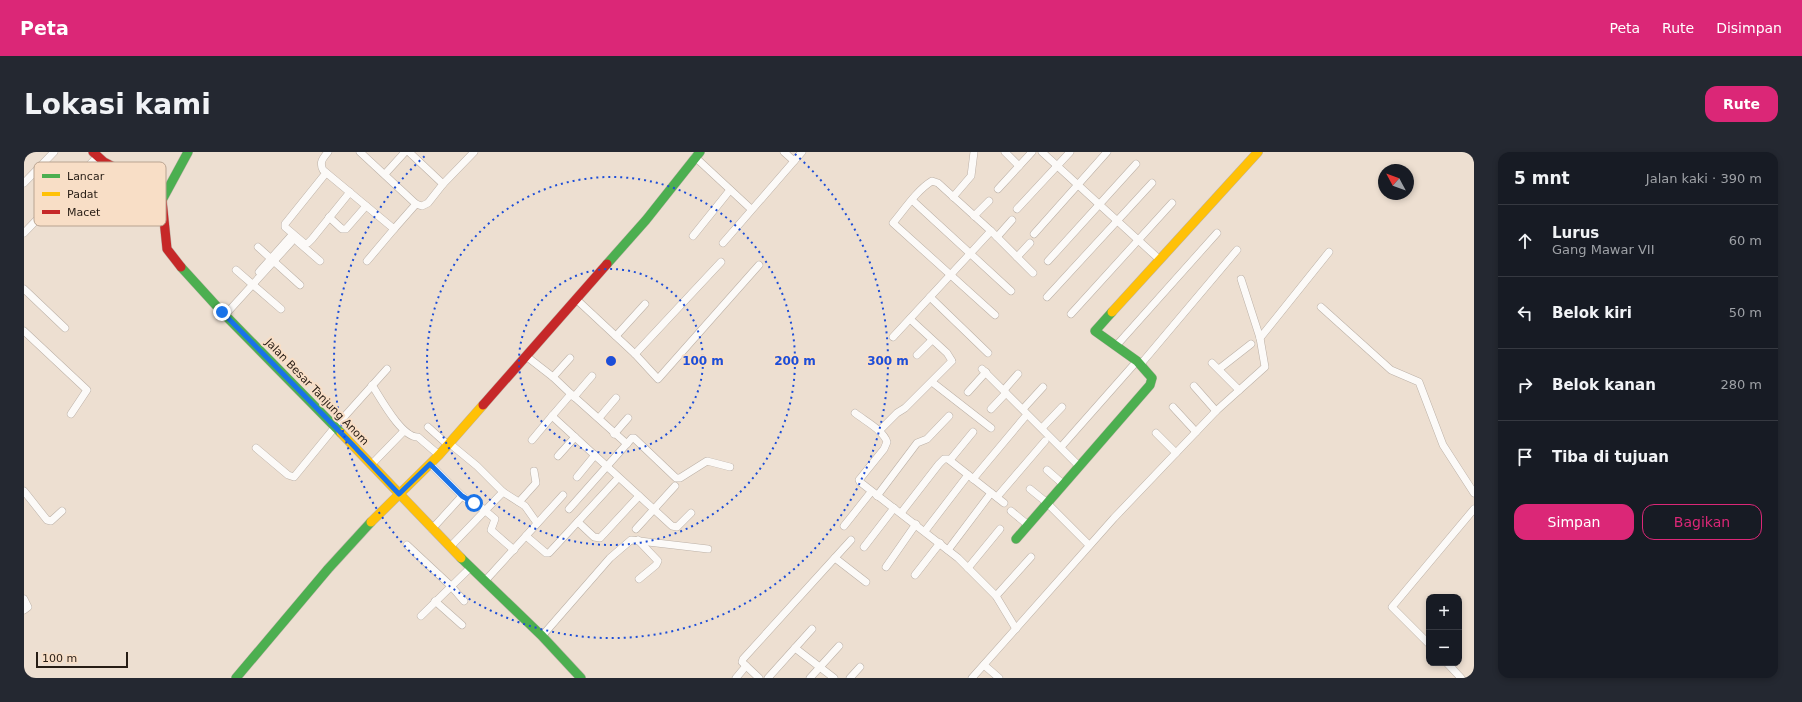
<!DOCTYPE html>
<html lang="id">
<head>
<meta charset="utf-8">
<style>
	:root { --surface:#171b24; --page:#242831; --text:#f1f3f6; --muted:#9ea1a6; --line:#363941; --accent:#db2777 }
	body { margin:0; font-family:"DejaVu Sans",sans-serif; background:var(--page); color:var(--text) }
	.controls { position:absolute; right:12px; bottom:12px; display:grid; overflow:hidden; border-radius:8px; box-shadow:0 2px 6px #0003 }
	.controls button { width:36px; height:36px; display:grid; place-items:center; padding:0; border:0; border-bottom:1px solid var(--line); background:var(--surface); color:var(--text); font:20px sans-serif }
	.compass { position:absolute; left:1354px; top:12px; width:36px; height:36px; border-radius:50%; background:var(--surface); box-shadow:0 2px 6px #0003; rotate:311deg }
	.scale { position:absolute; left:12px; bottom:10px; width:92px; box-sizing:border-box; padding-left:4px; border:2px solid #271d15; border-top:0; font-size:11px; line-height:14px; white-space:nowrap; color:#271d15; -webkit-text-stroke:3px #f8dec6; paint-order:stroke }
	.stop { position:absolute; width:12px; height:12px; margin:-9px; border:3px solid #1a73e8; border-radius:50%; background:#fff }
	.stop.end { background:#1a73e8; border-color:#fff; box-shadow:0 1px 4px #0008 }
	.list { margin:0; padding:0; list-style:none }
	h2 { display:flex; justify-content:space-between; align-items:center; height:52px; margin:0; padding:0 16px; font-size:17px }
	h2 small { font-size:13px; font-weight:400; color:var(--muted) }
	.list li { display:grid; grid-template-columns:26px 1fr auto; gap:12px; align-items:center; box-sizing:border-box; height:72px; padding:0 16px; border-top:1px solid var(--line) }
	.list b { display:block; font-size:15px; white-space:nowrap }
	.list p { margin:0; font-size:13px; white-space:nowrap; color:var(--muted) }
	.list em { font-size:13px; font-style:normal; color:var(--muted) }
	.actions { display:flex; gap:8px; padding:12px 16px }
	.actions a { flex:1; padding:9px 0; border:1px solid var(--accent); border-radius:12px; text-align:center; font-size:14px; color:var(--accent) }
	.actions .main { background:var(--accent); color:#fff }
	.icon { flex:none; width:22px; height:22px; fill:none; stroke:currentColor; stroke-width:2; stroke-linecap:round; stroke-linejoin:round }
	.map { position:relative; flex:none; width:1450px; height:526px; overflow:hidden; border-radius:12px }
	header { display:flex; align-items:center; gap:24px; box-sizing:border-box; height:56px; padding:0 20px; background:var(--accent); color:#fff }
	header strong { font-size:19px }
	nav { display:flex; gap:22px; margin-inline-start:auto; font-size:14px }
	.intro { display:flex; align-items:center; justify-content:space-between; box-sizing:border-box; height:96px; padding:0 24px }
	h1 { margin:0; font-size:28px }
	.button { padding:10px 18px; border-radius:12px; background:var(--accent); color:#fff; font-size:14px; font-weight:700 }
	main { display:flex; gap:24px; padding:0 24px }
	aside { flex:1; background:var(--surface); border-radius:12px; box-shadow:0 2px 6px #0003 }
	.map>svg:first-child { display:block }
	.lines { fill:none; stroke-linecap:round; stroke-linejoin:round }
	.street-casing { stroke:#bcb1a7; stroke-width:8 }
	.fast-casing { stroke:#bcb1a7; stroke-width:10 }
	.slow-casing { stroke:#bcb1a7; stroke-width:10 }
	.jam-casing { stroke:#bcb1a7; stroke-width:10 }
	.street { stroke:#fcfaf8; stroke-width:7 }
	.fast { stroke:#4caf50; stroke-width:9 }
	.slow { stroke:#ffc107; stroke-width:9 }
	.jam { stroke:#c62828; stroke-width:9 }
	.route { stroke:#1a73e8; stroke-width:5 }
	.ring { fill:none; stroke:#1d4ed8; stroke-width:2; stroke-dasharray:2 4 }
	.labels { text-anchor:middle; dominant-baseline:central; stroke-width:4; stroke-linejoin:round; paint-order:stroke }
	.street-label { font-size:11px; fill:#271d15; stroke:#f8dec6 }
	.key { fill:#f8dec6; stroke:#b9a491; stroke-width:1 }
	.key-label { font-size:11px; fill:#271d15 }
	.centre { fill:#1d4ed8; stroke:#f8dec6; stroke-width:2 }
	.ring-label { font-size:12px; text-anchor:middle; font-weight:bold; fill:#1d4ed8; stroke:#f8dec6; stroke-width:4; stroke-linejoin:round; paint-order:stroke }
</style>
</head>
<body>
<header>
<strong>Peta</strong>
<nav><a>Peta</a><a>Rute</a><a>Disimpan</a></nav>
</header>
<div class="intro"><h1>Lokasi kami</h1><a class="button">Rute</a></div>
<main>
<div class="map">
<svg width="1450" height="526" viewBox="0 0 1450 526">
	<rect width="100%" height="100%" fill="#eddfd1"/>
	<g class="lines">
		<g class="street-casing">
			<g id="street">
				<path d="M304 0C299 6 295 10 299 18L370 77 392 52"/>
				<path d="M336 0 392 52 398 54 404 51 419 32 450 0"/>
				<path d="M385 0 419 32"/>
				<path d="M760 0 770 9"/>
				<path d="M981 0 995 14"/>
				<path d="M1018 0 1136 108"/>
				<path d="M671 5 727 57"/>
				<path d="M302 21 261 72V75L281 92 284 91 288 87 326 40"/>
				<path d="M361 22 381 0"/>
				<path d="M0 31 30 0"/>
				<path d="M974 37 1008 0"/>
				<path d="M929 45 947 24 950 0"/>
				<path d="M888 48 987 139"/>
				<path d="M993 57 1046 0"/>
				<path d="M950 64 965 49"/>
				<path d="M305 65 318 77H322L342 54"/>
				<path d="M0 81 73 5"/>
				<path d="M1010 82 1083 0"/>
				<path d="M669 84 706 38"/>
				<path d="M973 85 988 68"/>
				<path d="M274 90 296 109"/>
				<path d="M699 91 778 0"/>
				<path d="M234 95 276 133"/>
				<path d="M993 105 1006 91"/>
				<path d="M343 109 370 77"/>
				<path d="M1024 109 1112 12"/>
				<path d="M212 118 257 157"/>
				<path d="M235 120 267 84"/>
				<path d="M0 137 41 176"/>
				<path d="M906 145 964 201"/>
				<path d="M1023 145 1128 31"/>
				<path d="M552 147 611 202 634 227 735 113"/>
				<path d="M1297 155 1367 218 1395 230 1419 293 1450 341"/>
				<path d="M1047 162 1148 51"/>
				<path d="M201 163 270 87"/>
				<path d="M971 163 869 71C880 58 893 38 908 29L914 31 967 79 1009 121"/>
				<path d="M0 179 63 238 47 262"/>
				<path d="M592 184 621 152"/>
				<path d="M869 185 967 79"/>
				<path d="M1236 186 1305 100"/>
				<path d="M1092 194 1193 81"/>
				<path d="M611 202 697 110"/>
				<path d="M893 203 908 188"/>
				<path d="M502 204 529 225 547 242 528 264 648 374 653 375 667 361"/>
				<path d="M1188 211 1215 238"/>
				<path d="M1116 213 1213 98"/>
				<path d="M958 217 1055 314"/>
				<path d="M1195 217 1227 192"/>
				<path d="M529 225 546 206"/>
				<path d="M908 230 967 276"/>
				<path d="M348 233C357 247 378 286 394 285L415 303"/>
				<path d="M1170 234 1192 259"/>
				<path d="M980 238 994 222"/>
				<path d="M944 240 962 220"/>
				<path d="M547 242 603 292"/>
				<path d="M550 245 568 224"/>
				<path d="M1149 255 1172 280"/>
				<path d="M967 257 982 241"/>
				<path d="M999 257 1019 235"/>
				<path d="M831 261C841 269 859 278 863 290L860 297 835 328 836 330 934 406 972 444 992 477"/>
				<path d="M575 266 592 246"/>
				<path d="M404 275 424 293"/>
				<path d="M1018 276 1038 255"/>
				<path d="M855 279 873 261 881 256 928 209 923 201 886 167"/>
				<path d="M1132 281 1152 301"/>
				<path d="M590 282 604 266"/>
				<path d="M508 288 528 264"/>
				<path d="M425 291 453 314 479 340 501 354 513 371"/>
				<path d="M1037 295 1113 209"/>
				<path d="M232 296 264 323 270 325 311 275 363 217"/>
				<path d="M534 304 551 285"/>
				<path d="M926 308 949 280"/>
				<path d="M406 312 438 344 447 350 452 351 471 367 467 378 490 398"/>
				<path d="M347 313 380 279"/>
				<path d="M1023 318 1039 332"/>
				<path d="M553 325 571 303"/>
				<path d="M949 327 1000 266"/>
				<path d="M1006 337 1022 350 1065 393"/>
				<path d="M0 339 23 368 27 369 38 359"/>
				<path d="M853 344 893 291 903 287 925 264"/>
				<path d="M973 345 1021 289"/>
				<path d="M495 350 512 331 510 319"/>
				<path d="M545 357 608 286H610L652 326H656L683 309 706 315"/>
				<path d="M987 359 1004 373"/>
				<path d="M877 361 915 312 920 307H924L980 351"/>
				<path d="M554 370 570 385 576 386 615 344"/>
				<path d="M820 374 847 340"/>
				<path d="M408 377 438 344"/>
				<path d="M612 377 651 334"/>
				<path d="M901 379 944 323"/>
				<path d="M502 384 522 401H525L594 326"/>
				<path d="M614 388 634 409 632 413 615 427"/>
				<path d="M383 393 427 434 440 449"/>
				<path d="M426 395 479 340"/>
				<path d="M840 395 870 356"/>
				<path d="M924 398 967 341"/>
				<path d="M811 406 842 430"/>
				<path d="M862 415 892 372"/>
				<path d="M944 416 976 377"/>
				<path d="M891 423 916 391"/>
				<path d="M461 429 539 343"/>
				<path d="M972 444 1007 405"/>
				<path d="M0 447 4 455 0 458"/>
				<path d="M411 449 438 473"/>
				<path d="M397 464 447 415"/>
				<path d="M518 484 586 406 607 388 684 397"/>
				<path d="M1405 492 1368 455 1450 357"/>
				<path d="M771 496 810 526"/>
				<path d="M1423 511 1437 526"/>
				<path d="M960 513 975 526"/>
				<path d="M712 526 722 514"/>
				<path d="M735 526 718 510 719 507 827 388"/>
				<path d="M744 526 788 477"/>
				<path d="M786 526 815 494"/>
				<path d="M826 526 836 515"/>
				<path d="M948 526 1090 366 1192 259 1241 215 1236 186 1217 127"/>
			</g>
		</g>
		<g class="fast-casing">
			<g id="fast">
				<path d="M138 48 164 0"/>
				<path d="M583 112 622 68 676 0"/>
				<path d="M157 115 198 160 317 281"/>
				<path d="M992 387 1126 233 1128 226 1113 209 1071 179 1088 160"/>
				<path d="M437 406 518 484 557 526"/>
				<path d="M212 526 304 417 347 370"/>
			</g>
		</g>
		<g class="slow-casing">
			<g id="slow">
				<path d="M1088 160 1234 0"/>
				<path d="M317 281 437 406"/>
				<path d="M347 370 415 303 459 253"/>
			</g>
		</g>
		<g class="jam-casing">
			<g id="jam">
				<path d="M69 0 80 10 120 31 138 48 143 97 157 115"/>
				<path d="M459 253 583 112"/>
			</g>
		</g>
		<use href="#street" class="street"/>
		<use href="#fast" class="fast"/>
		<use href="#slow" class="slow"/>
		<use href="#jam" class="jam"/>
	</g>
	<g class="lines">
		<path class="route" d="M198 160 325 289 375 342 406 312 438 344 450 351"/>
	</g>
	<g class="ring">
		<circle cx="587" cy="209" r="92"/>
		<circle cx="587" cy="209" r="184"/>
		<path d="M771 2A277 277 0 1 1 403 2"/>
	</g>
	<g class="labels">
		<g class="street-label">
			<text transform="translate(293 240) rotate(46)">Jalan Besar Tanjung Anom</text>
		</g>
	</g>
	<rect x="10" y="10" width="132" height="64" rx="6" class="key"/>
	<rect x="18" y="22" width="18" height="4" fill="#4caf50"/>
	<rect x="18" y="40" width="18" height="4" fill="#ffc107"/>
	<rect x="18" y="58" width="18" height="4" fill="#c62828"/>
	<g class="key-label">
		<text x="43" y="28">Lancar</text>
		<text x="43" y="46">Padat</text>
		<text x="43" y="64">Macet</text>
	</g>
	<circle cx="587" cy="209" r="6" class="centre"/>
	<g class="ring-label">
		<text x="679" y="213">100 m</text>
		<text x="771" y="213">200 m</text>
		<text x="864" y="213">300 m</text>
	</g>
</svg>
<div class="controls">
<button>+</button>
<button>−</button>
</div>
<svg class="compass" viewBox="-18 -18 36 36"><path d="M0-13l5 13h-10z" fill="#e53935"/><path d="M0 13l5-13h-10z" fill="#9ea1a6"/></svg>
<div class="scale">100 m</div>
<div class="stop" style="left:450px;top:351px"></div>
<div class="stop end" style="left:198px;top:160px"></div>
</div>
<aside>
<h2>5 mnt<small>Jalan kaki · 390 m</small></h2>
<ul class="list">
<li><svg class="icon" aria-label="ahead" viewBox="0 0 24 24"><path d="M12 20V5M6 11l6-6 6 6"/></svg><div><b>Lurus</b><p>Gang Mawar VII</p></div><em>60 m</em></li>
<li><svg class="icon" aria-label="left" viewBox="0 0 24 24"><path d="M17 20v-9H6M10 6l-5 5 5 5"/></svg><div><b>Belok kiri</b></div><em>50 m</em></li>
<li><svg class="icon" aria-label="right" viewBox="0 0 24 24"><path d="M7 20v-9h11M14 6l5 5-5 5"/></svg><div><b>Belok kanan</b></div><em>280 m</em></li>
<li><svg class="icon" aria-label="arrive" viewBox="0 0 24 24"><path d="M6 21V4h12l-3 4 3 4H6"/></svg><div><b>Tiba di tujuan</b></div></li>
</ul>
<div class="actions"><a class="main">Simpan</a><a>Bagikan</a></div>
</aside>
</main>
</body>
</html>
